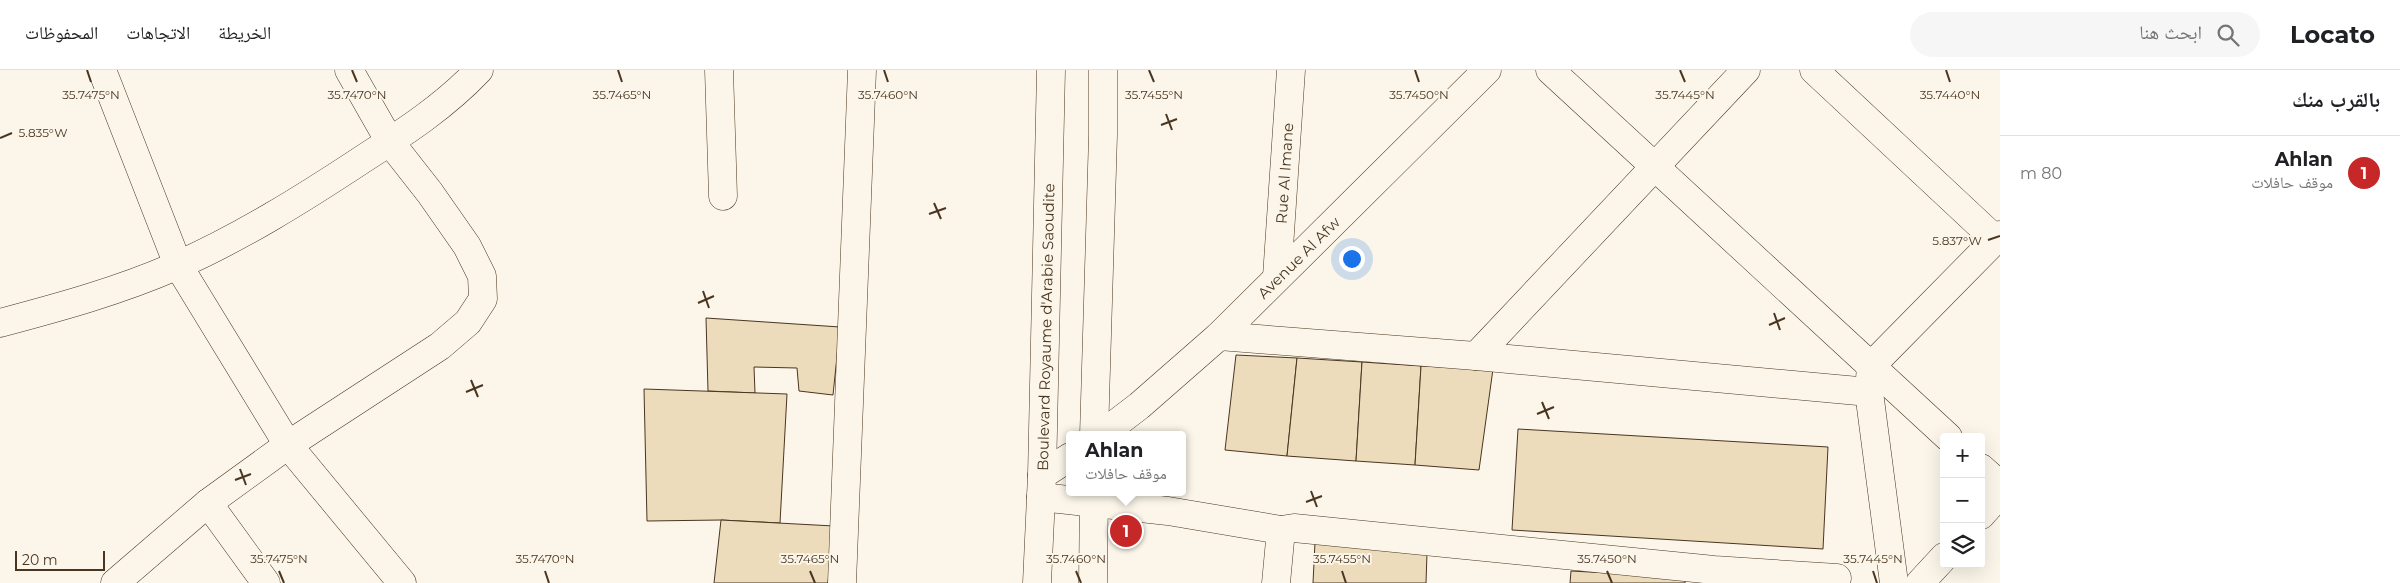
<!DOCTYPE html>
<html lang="ar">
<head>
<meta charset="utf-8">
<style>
	:root { --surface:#fff; --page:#f6f6f6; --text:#202124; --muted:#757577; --line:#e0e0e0; --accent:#c62828 }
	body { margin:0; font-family:Montserrat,"Noto Naskh Arabic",sans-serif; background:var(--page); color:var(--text); direction:rtl }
	.controls { position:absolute; right:15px; bottom:15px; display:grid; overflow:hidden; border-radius:5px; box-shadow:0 5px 20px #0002 }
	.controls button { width:45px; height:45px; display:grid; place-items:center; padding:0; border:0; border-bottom:1px solid var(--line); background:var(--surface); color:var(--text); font:25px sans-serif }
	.scale { position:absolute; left:15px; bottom:12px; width:90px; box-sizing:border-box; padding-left:5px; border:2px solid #4a3520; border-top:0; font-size:14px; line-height:18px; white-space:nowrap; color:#4a3520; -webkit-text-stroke:4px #fbf6e9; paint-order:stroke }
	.you { position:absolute; left:1351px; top:188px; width:18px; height:18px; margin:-12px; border:4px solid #fff; border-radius:50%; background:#1a73e8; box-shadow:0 0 0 8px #1a73e833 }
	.badge { display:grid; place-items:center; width:32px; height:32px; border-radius:50%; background:var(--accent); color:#fff; font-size:16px; font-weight:700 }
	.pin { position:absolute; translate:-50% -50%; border:2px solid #fff; box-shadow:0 1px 5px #0006 }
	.popup { position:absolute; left:1066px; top:361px; width:120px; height:65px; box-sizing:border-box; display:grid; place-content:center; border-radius:5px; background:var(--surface); filter:drop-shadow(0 1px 4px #0005); font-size:16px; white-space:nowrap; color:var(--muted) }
	.popup b { font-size:19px; color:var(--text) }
	.popup::after { content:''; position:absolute; left:50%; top:100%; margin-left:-10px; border:10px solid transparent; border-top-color:var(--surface) }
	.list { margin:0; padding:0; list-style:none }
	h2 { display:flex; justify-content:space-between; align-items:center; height:65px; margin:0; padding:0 20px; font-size:21px }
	h2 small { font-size:16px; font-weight:400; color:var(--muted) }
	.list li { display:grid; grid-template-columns:32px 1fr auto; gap:15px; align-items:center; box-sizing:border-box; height:75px; padding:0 20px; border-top:1px solid var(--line) }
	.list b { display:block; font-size:19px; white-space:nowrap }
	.list p { margin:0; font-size:16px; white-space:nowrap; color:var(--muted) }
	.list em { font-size:16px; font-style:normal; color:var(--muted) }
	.icon { flex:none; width:28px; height:28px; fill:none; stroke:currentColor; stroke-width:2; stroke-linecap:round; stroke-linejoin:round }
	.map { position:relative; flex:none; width:2000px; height:513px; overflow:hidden; direction:ltr }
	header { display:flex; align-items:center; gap:30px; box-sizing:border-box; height:70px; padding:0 25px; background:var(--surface); border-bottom:1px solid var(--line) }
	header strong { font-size:24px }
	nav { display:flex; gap:28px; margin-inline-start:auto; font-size:18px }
	.search { width:350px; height:45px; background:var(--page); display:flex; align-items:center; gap:12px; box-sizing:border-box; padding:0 18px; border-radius:28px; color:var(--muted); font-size:19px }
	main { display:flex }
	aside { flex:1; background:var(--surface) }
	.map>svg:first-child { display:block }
	.building { fill:#ecdcbc; stroke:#4a3520 }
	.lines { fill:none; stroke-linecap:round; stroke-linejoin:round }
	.minor-casing { stroke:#4a3520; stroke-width:29 }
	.major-casing { stroke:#4a3520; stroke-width:29 }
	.minor { stroke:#fbf6e9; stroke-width:28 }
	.major { stroke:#fbf6e9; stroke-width:28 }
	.ticks { fill:none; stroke:#4a3520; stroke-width:2 }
	.labels { text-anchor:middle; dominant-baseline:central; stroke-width:4; stroke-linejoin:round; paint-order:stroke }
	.street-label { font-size:15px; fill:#4a3520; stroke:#fbf6e9 }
	.ticks-label { font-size:12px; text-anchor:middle; fill:#4a3520; stroke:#fbf6e9; stroke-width:4; stroke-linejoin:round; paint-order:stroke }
</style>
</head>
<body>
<header>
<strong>Locato</strong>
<div class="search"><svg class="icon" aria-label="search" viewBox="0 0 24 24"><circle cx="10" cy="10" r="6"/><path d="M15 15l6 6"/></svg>ابحث هنا</div>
<nav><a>الخريطة</a><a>الاتجاهات</a><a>المحفوظات</a></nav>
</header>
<main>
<aside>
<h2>بالقرب منك<small></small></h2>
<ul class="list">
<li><span class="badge">1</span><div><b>Ahlan</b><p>موقف حافلات</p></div><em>80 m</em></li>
</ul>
</aside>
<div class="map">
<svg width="2000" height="513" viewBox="0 0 2000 513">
	<rect width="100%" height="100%" fill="#fbf6e9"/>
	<g class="building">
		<path d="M706 248 840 257 833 325 799 321 797 298 754 297 755 323 708 321Z"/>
		<path d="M1236 285 1297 288 1287 386 1225 380Z"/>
		<path d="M1297 288 1362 292 1356 391 1287 386Z"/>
		<path d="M1362 292 1421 296 1415 395 1356 391Z"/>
		<path d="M1421 296 1493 299 1479 400 1415 395Z"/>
		<path d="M644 319 787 324 780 453 721 450 647 451Z"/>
		<path d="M1518 359 1828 377 1823 479 1512 460Z"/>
		<path d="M721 450 834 456 828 513H714Z"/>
		<path d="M1315 472 1427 483 1426 513H1313Z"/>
		<path d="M1571 501 1685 507V513H1570Z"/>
	</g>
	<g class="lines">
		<g class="minor-casing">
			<g id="minor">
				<path d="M102 0 178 195 288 375 402 513"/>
				<path d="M719 0 723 126"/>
				<path d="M1550 0 1948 367"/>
				<path d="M1814 0 1996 170"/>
				<path id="s1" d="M1277 207 1291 0"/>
				<path d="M0 253C60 237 119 221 176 196 240 168 304 128 363 89 405 62 445 36 479 0"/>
				<path d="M1219 266 1476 286 1869 322"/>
				<path d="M1476 286 1746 0"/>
				<path id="s2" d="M1101 365 1139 336 1219 266 1487 0"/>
				<path d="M1981 398 2000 415"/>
				<path d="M1042 405 1070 387"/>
				<path d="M1041 427 1168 441 1281 460 1294 458 1714 500 1837 508"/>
				<path d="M208 433 266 513"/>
				<path d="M1981 445 2000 424"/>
				<path d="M115 513 208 433 288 375 440 276 468 252 483 229 482 206 467 176 430 123 390 72 349 0"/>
				<path d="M842 513 862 0"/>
				<path d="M1276 513 1281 460"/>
				<path d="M1894 513 1869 322 1871 296 2000 165"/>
				<path d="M1920 513 1944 487"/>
			</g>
		</g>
		<g class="major-casing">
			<g id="major">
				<path d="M1094 365 1103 65V0"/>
				<path id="s3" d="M1037 513 1042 405 1051 0"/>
				<path d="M1093 513 1094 422"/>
			</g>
		</g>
		<use href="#minor" class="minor"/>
		<use href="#major" class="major"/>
	</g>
	<path class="ticks" d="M87 0 91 12M352 0 357 12M618 0 622 12M884 0 888 12M1149 0 1154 12M1415 0 1419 12M1680 0 1685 12M1946 0 1950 12M1166 44 1172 60M1161 55 1177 49M0 68 12 63M934 133 941 149M929 144 946 138M1988 170 2000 166M703 221 709 238M698 233 714 226M1774 243 1780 260M1769 255 1785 248M471 310 478 327M466 322 483 315M1542 332 1549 349M1537 344 1554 337M240 399 246 415M235 410 251 404M1311 421 1317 437M1306 432 1322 426M279 501 284 513M545 501 549 513M810 501 815 513M1076 501 1081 513M1342 501 1346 513M1607 501 1612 513M1873 501 1877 513"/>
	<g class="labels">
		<g class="street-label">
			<text stroke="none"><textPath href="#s1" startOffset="104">Rue Al Imane</textPath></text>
			<text stroke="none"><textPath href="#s2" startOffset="266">Avenue Al Afw</textPath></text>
			<text stroke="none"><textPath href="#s3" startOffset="256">Boulevard Royaume d'Arabie Saoudite</textPath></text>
		</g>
	</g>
	<g class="ticks-label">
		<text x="1419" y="29">35.7450°N</text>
		<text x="91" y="29">35.7475°N</text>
		<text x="357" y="29">35.7470°N</text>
		<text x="622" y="29">35.7465°N</text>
		<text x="888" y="29">35.7460°N</text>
		<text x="1154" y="29">35.7455°N</text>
		<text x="1685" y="29">35.7445°N</text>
		<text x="1950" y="29">35.7440°N</text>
		<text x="43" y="67">5.835°W</text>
		<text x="1957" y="175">5.837°W</text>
		<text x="279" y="493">35.7475°N</text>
		<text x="545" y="493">35.7470°N</text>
		<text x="810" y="493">35.7465°N</text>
		<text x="1076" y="493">35.7460°N</text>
		<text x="1342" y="493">35.7455°N</text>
		<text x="1607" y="493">35.7450°N</text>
		<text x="1873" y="493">35.7445°N</text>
	</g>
</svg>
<div class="controls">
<button>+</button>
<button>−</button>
<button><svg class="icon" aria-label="layers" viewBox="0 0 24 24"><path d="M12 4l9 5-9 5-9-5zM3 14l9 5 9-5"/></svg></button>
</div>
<div class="scale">20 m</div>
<div class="you"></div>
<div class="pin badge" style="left:1126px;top:461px">1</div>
<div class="popup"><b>Ahlan</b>موقف حافلات</div>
</div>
</main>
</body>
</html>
